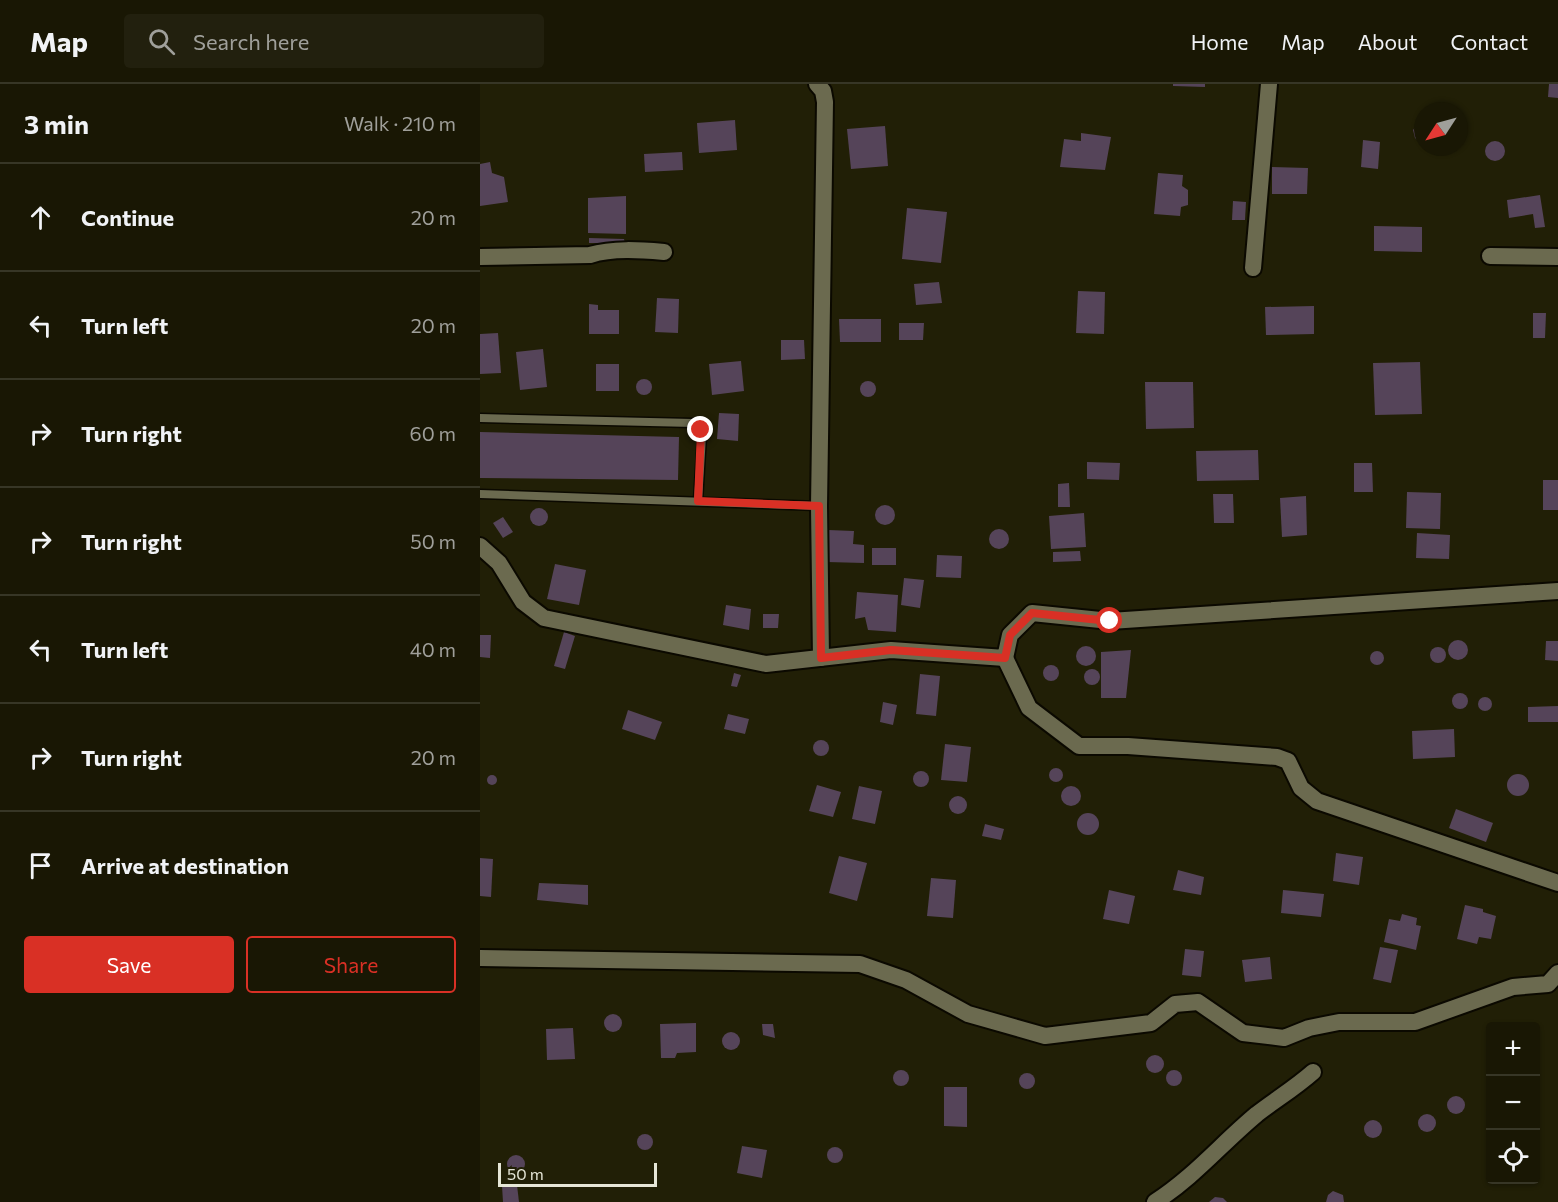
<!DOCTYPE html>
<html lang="en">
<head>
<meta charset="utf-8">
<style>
	:root { --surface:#191704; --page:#22200e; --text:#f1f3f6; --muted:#9f9f9a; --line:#373626; --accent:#d93025 }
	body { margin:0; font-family:Commissioner,sans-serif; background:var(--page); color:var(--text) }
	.controls { position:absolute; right:18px; bottom:18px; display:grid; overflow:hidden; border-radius:6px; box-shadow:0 2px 4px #0004 }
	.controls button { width:54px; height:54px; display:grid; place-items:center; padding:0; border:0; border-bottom:2px solid var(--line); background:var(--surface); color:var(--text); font:30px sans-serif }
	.compass { position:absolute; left:934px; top:18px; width:54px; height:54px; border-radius:50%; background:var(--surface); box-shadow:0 2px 4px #0004; rotate:234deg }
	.scale { position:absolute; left:18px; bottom:15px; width:159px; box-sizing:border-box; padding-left:6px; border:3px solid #e6e6d7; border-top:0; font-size:16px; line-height:21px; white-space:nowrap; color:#e6e6d7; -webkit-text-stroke:4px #211f06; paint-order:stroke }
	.stop { position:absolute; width:18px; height:18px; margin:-14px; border:4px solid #d93025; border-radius:50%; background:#fff }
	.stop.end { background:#d93025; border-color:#fff; box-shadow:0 2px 6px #0008 }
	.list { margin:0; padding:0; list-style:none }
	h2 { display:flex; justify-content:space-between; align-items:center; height:78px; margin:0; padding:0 24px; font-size:26px }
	h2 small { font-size:20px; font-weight:400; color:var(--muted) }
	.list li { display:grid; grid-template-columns:39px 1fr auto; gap:18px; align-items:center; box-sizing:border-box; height:108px; padding:0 24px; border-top:2px solid var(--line) }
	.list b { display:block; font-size:22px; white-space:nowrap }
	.list em { font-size:20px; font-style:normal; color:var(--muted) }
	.actions { display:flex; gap:12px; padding:18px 24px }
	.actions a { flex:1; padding:14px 0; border:2px solid var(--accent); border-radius:6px; text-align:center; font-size:21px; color:var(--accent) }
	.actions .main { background:var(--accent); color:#fff }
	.icon { flex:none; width:33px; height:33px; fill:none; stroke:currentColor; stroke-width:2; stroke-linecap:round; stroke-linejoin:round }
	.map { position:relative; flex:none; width:1078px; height:1118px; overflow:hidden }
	header { display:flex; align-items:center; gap:36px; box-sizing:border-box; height:84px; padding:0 30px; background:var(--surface); border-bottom:2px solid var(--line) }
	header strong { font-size:28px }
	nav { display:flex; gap:33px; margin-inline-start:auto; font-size:21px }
	.search { width:420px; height:54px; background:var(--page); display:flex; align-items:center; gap:15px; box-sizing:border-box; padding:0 21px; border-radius:6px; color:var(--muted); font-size:22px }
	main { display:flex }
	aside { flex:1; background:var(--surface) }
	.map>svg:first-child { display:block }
	.building { fill:#554459 }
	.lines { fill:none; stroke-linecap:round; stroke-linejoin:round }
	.service-casing { stroke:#0b0900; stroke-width:11 }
	.minor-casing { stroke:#0b0900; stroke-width:20 }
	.service { stroke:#6b6a4f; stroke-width:8 }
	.minor { stroke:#6b6a4f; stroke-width:16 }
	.route { stroke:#d93025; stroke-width:8 }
</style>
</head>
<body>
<header>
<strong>Map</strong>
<div class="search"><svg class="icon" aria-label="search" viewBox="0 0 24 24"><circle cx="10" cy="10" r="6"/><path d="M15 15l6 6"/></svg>Search here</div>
<nav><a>Home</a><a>Map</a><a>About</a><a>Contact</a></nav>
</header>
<main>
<aside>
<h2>3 min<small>Walk · 210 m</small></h2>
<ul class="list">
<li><svg class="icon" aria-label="ahead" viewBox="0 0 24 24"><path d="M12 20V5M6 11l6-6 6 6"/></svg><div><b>Continue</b></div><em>20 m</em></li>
<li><svg class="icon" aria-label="left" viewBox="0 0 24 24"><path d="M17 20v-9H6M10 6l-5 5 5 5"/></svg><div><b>Turn left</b></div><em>20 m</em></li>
<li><svg class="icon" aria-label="right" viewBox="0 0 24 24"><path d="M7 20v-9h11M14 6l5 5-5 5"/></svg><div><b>Turn right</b></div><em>60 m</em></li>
<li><svg class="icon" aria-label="right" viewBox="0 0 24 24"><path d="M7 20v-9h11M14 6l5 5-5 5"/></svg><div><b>Turn right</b></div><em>50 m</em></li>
<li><svg class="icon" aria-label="left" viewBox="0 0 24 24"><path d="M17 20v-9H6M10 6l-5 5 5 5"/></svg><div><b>Turn left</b></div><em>40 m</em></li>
<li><svg class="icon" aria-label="right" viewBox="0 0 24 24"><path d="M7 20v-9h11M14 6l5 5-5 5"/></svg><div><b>Turn right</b></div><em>20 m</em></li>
<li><svg class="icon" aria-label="arrive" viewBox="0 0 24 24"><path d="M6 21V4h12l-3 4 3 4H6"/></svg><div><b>Arrive at destination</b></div></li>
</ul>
<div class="actions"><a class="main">Save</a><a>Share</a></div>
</aside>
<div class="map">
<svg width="1078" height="1118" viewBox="0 0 1078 1118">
	<rect width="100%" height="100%" fill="#211f06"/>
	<g class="building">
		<path d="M693 0H725V3L693 2Z"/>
		<path d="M1069 0H1078V14L1068 13Z"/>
		<path d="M255 36 257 66 219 69 217 39Z"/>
		<path d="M943 39V59H941L935 54 933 46 938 40Z"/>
		<path d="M405 42 408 82 371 85 367 45Z"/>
		<path d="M601 49 631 53 625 86 580 83 584 55 601 57Z"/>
		<path d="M883 56 900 58 898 85 881 83Z"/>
		<circle cx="1015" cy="67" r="10"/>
		<path d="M202 68 203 86 165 88 164 70Z"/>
		<path d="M10 78 12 89 24 93 28 118 0 122V80Z"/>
		<path d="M792 83 828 84 827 110H792Z"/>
		<path d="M678 89 703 91 702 102 708 106V121L701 123 700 132 674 130Z"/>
		<path d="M1060 111 1065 143 1055 144 1053 130 1029 134 1027 116Z"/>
		<path d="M146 112V150L108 149V114Z"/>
		<path d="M753 117 766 118 765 136H752Z"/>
		<path d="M427 124 467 128 461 179 422 175Z"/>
		<path d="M894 142 942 143V168L894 167Z"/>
		<path d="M109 154 144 155 145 159H109Z"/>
		<path d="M459 198 462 219 436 221 434 200Z"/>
		<path d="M598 207 625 208 624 250 596 249Z"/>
		<path d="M177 214 199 215 198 249 175 248Z"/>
		<path d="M109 220 118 221V226H139V250H109Z"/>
		<path d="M834 222V250L786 251 785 223Z"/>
		<path d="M1053 229H1066L1065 254H1053Z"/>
		<path d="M359 235H401V258H360Z"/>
		<path d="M419 239H444L443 256H419Z"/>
		<path d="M18 249 21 289 0 290V250Z"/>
		<path d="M301 256H324L325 275 301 276Z"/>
		<path d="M63 265 67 303 40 306 36 268Z"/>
		<path d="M261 277 264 307 232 311 229 280Z"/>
		<path d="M940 278 942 330 895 331 893 279Z"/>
		<rect x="116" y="280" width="23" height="27"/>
		<circle cx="164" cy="303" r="8"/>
		<circle cx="388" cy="305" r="8"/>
		<path d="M665 298H713L714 344 666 345Z"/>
		<path d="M239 329 259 330 258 357 237 355Z"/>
		<path d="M0 348 199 353 198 396 0 394Z"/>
		<path d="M778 366 779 396 717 397 716 367Z"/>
		<path d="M607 378 640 379 639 396 607 395Z"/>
		<path d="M874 379H892L893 408H874Z"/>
		<rect x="1063" y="396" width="15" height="30"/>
		<path d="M589 399 590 423H578V400Z"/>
		<path d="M927 408 961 409 960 445 926 444Z"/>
		<path d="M733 410H753L754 439H734Z"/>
		<path d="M826 412 827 451 802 453 800 414Z"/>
		<circle cx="405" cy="431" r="10"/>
		<circle cx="59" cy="433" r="9"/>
		<path d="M604 429 606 463 571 465 569 432Z"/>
		<path d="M23 433 33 448 23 454 13 439Z"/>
		<circle cx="519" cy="455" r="10"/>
		<path d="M348 446 374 447 373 460 384 461V479L347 478Z"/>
		<path d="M937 449 970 451 969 475 936 474Z"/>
		<rect x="392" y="464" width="24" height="17"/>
		<path d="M600 467 601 477 573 478V468Z"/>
		<path d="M457 471 482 472 481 494 456 493Z"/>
		<path d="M75 480 106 486 99 521 67 515Z"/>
		<path d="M424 494 444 496 440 524 421 521Z"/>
		<path d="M377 508 418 511 416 548 388 546 385 533 375 535Z"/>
		<path d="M246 521 271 525 269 546 243 541Z"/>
		<path d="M283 530H299L298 544H283Z"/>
		<path d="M84 548 95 552 85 585 74 582Z"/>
		<path d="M0 551H11L10 574 0 573Z"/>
		<circle cx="978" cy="566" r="10"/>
		<path d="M1066 557H1078V577L1065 576Z"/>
		<circle cx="606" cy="572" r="10"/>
		<circle cx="958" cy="571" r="8"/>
		<path d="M651 566 646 614H621V568Z"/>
		<circle cx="897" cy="574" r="7"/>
		<circle cx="571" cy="589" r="8"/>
		<circle cx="612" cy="593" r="8"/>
		<path d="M254 589 261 591 257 603 251 602Z"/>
		<path d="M440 590 460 592 456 632 436 630Z"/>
		<circle cx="980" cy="617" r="8"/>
		<circle cx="1005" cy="620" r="7"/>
		<path d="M403 618 417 621 413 641 400 638Z"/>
		<path d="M1078 622V638H1048V623Z"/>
		<path d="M148 626 182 638 175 656 142 645Z"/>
		<path d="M248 630 269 635 265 650 244 645Z"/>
		<path d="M974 645 975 673 933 675 932 647Z"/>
		<circle cx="341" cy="664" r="8"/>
		<path d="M465 660 491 663 487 698 461 696Z"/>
		<circle cx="576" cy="691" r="7"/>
		<circle cx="441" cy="695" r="8"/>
		<circle cx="1038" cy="701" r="11"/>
		<circle cx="12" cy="696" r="5"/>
		<path d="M337 701 361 708 353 733 329 727Z"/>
		<path d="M379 702 402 707 395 740 372 735Z"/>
		<circle cx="591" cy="712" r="10"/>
		<circle cx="478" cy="721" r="9"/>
		<path d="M976 725 1013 739 1006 758 969 744Z"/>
		<circle cx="608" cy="740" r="11"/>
		<path d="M505 740 524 745 521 756 502 752Z"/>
		<path d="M856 769 883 773 879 801 853 797Z"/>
		<path d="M359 772 387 779 377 817 349 809Z"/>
		<path d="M0 774 13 775 11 813 0 812Z"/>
		<path d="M698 786 724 793 721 811 693 806Z"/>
		<path d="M451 794 476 796 473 834 447 832Z"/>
		<path d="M59 799 108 801V821L57 816Z"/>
		<path d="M629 806 655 812 649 840 623 835Z"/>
		<path d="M803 806 844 810 841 833 801 829Z"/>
		<path d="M985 821 1003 825V828L1016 832 1011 855 999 853 997 860 977 855Z"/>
		<path d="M922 830 937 834 936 841 941 842 936 866 904 858 909 835 920 837Z"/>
		<path d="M900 863 918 866 911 899 893 895Z"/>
		<path d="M705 865 724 867 721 893 702 891Z"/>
		<path d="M790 873 792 895 765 898 762 876Z"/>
		<circle cx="133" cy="939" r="9"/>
		<path d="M216 939V968L197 969 195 974H181L180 940Z"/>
		<path d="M282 940H293L295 954 283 951Z"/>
		<path d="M93 944 95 975 67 976 66 945Z"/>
		<circle cx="251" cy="957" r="9"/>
		<circle cx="675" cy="980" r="9"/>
		<circle cx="694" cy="994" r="8"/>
		<circle cx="421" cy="994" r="8"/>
		<circle cx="547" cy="997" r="8"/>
		<path d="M464 1003H487V1043L464 1042Z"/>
		<circle cx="976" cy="1021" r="9"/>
		<circle cx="947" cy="1039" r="9"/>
		<circle cx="893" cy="1045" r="9"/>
		<circle cx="165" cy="1058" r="8"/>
		<path d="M262 1062 287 1066 282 1094 257 1089Z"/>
		<circle cx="355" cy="1071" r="8"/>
		<circle cx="36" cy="1080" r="9"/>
		<path d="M37 1101 39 1118H23L22 1102Z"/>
		<path d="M853 1107 863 1111 864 1118H846L848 1111Z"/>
		<path d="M735 1113 743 1114 747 1118H729Z"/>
	</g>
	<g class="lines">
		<g class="service-casing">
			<g id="service">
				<path d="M0 334 213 339 221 346 222 352 218 417"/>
				<path d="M0 410 339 422"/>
			</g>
		</g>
		<g class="minor-casing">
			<g id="minor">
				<path d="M337 0 343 7 345 18 339 422 341 574"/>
				<path d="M1010 172 1078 173"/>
				<path d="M0 173 110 171C133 164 160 166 184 168"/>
				<path d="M773 184 789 0"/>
				<path d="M0 462 19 479 43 518 64 534 286 580 411 566 525 574 530 551 552 529 630 537 1078 507"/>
				<path d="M525 574 549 624 599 662H648L797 673 808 677 821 704 837 717 1078 799"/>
				<path d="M0 874 380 880 426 896 488 930 565 952 671 939 695 920 718 918 763 949 804 954 829 944 859 938H935L1033 903 1068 900 1078 889"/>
				<path d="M675 1118C714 1093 742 1059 777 1030 795 1016 815 1004 833 988"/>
			</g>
		</g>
		<use href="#service" class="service"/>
		<use href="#minor" class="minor"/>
	</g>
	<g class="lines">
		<path class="route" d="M221 346 218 417 339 422 341 574 411 566 525 574 530 551 552 529 630 537"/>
	</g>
</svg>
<div class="controls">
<button>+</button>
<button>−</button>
<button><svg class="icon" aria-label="locate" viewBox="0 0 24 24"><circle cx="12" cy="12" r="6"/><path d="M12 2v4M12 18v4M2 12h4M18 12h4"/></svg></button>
</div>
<svg class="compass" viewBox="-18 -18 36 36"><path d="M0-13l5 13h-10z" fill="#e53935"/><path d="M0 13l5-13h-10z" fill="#9f9f9a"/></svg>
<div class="scale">50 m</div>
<div class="stop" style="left:630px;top:537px"></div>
<div class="stop end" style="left:221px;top:346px"></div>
</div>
</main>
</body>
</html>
